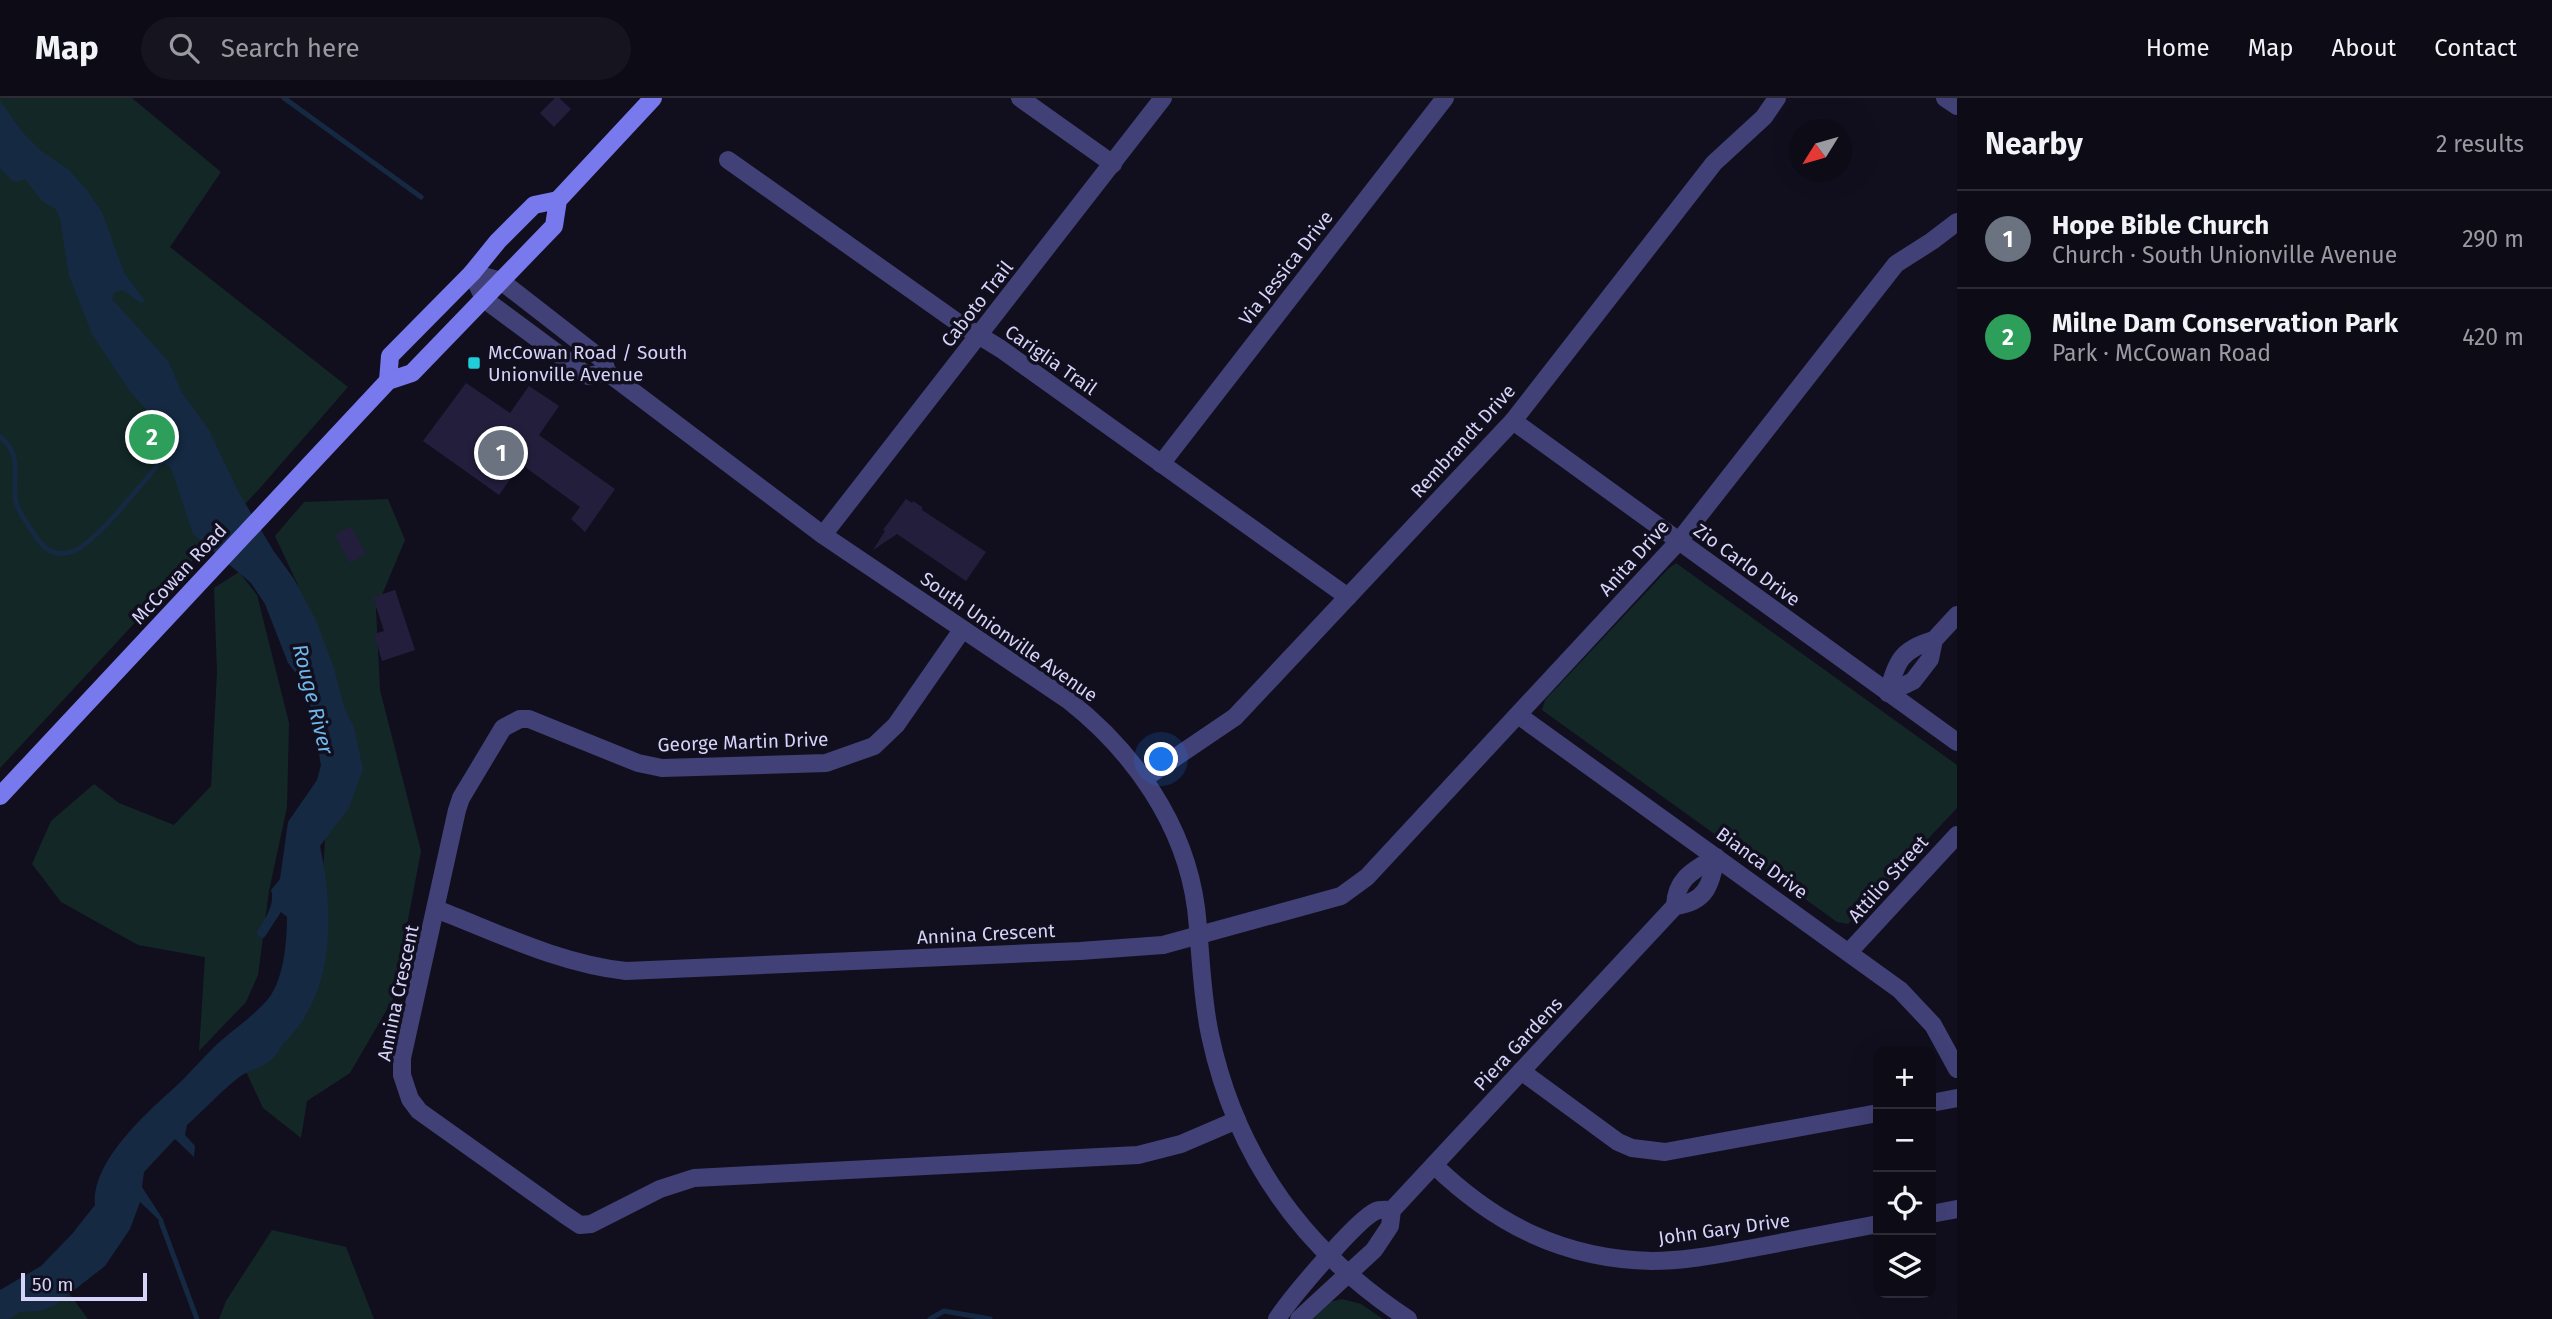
<!DOCTYPE html>
<html lang="en">
<head>
<meta charset="utf-8">
<style>
	:root { --surface:#0d0b16; --page:#16141f; --text:#f1f3f6; --muted:#9a9ba1; --line:#2d2b35; --accent:#db2777 }
	body { margin:0; font-family:"Fira Sans",sans-serif; background:var(--page); color:var(--text) }
	.controls { position:absolute; right:21px; bottom:21px; display:grid; overflow:hidden; border-radius:14px; box-shadow:0 7px 28px #0002 }
	.controls button { width:63px; height:63px; display:grid; place-items:center; padding:0; border:0; border-bottom:2px solid var(--line); background:var(--surface); color:var(--text); font:35px sans-serif }
	.compass { position:absolute; left:1789px; top:21px; width:63px; height:63px; border-radius:50%; background:var(--surface); box-shadow:0 7px 28px #0002; rotate:233deg }
	.scale { position:absolute; left:21px; bottom:18px; width:126px; box-sizing:border-box; padding-left:7px; border:4px solid #d5d3f9; border-top:0; font-size:19px; line-height:24px; white-space:nowrap; color:#d5d3f9; -webkit-text-stroke:5px #110f1e; paint-order:stroke }
	.you { position:absolute; left:1162px; top:662px; width:24px; height:24px; margin:-18px; border:5px solid #fff; border-radius:50%; background:#1a73e8; box-shadow:0 0 0 10px #1a73e833 }
	.badge { display:grid; place-items:center; width:46px; height:46px; border-radius:50%; background:var(--accent); color:#fff; font-size:23px; font-weight:700 }
	.pin { position:absolute; translate:-50% -50%; border:4px solid #fff; box-shadow:0 2px 7px #0006 }
	.list { margin:0; padding:0; list-style:none }
	h2 { display:flex; justify-content:space-between; align-items:center; height:91px; margin:0; padding:0 28px; font-size:30px }
	h2 small { font-size:23px; font-weight:400; color:var(--muted) }
	.list li { display:grid; grid-template-columns:46px 1fr auto; gap:21px; align-items:center; box-sizing:border-box; height:98px; padding:0 28px; border-top:2px solid var(--line) }
	.list b { display:block; font-size:26px; white-space:nowrap }
	.list p { margin:0; font-size:23px; white-space:nowrap; color:var(--muted) }
	.list em { font-size:23px; font-style:normal; color:var(--muted) }
	.icon { flex:none; width:38px; height:38px; fill:none; stroke:currentColor; stroke-width:2; stroke-linecap:round; stroke-linejoin:round }
	.map { position:relative; flex:none; width:1957px; height:1221px; overflow:hidden }
	header { display:flex; align-items:center; gap:42px; box-sizing:border-box; height:98px; padding:0 35px; background:var(--surface); border-bottom:2px solid var(--line) }
	header strong { font-size:33px }
	nav { display:flex; gap:38px; margin-inline-start:auto; font-size:24px }
	.search { width:490px; height:63px; background:var(--page); display:flex; align-items:center; gap:18px; box-sizing:border-box; padding:0 24px; border-radius:38px; color:var(--muted); font-size:26px }
	main { display:flex }
	aside { flex:1; background:var(--surface) }
	.map>svg:first-child { display:block }
	.green { fill:#132726 }
	.water { fill:#152942 }
	.lines { fill:none; stroke-linecap:round; stroke-linejoin:round }
	.stream { stroke:#152942; stroke-width:5 }
	.building { fill:#231e3c }
	.minor { stroke:#414177; stroke-width:18 }
	.tertiary { stroke:#414177; stroke-width:18 }
	.secondary { stroke:#7779ec; stroke-width:18 }
	.poi-dot { fill:#1fced9; stroke:#110f1e; stroke-width:2.5 }
	.labels { text-anchor:middle; dominant-baseline:central; stroke-width:7; stroke-linejoin:round; paint-order:stroke }
	.street-label { font-size:19px; fill:#d5d3f9; stroke:#110f1e }
	.poi-label { font-size:19px; fill:#d5d3f9; stroke:#110f1e; text-anchor:start }
	.water-label { font-size:21px; font-style:italic; fill:#6fb7eb; stroke:#110f1e }
</style>
</head>
<body>
<header>
<strong>Map</strong>
<div class="search"><svg class="icon" aria-label="search" viewBox="0 0 24 24"><circle cx="10" cy="10" r="6"/><path d="M15 15l6 6"/></svg>Search here</div>
<nav><a>Home</a><a>Map</a><a>About</a><a>Contact</a></nav>
</header>
<main>
<div class="map">
<svg width="1957" height="1221" viewBox="0 0 1957 1221">
	<rect width="100%" height="100%" fill="#110f1e"/>
	<g class="green">
		<path d="M0 0H132L221 74 170 149 348 289 260 390 0 670Z"/>
		<path d="M388 401 405 442 376 511 380 592 421 753 393 901 350 975 307 1003 301 1040 263 1010 243 967 285 933 323 775 326 725 312 565 297 485 275 438 304 404Z"/>
		<path d="M1676 465 1957 667V710L1848 826 1837 824 1542 612 1545 602 1668 471Z"/>
		<path d="M239 474 257 497 289 625 287 709 269 793 258 877 246 904 199 953 205 859 138 847 61 804 32 766 51 723 94 686 119 705 174 727 211 688 217 575 214 490Z"/>
		<path d="M272 1132 346 1149 374 1221H219L226 1203Z"/>
		<path d="M65 1190 88 1221H9L15 1216Z"/>
		<path d="M1342 1201 1361 1206 1383 1221H1308L1329 1204Z"/>
	</g>
	<path class="water" d="M0 3 24 36 40 52 69 72 87 92 102 114 124 174 145 203 141 205 122 192 114 195 112 201 169 264 181 293 209 332 238 393 273 452 294 481 316 522 334 570 344 609 354 629 363 671 349 710 320 748C334 813 336 895 284 945 279 950 277 958 271 962 262 970 248 972 238 980 220 994 204 1012 187 1027L185 1037 195 1048 194 1059 175 1041 144 1074 142 1089 164 1123 161 1124 140 1104 130 1131 105 1168 55 1207 41 1213 20 1214 9 1221H0V1192L41 1168 72 1136 95 1107C91 1065 144 1017 173 991 191 975 205 956 223 941 237 929 261 912 271 897 284 877 287 843 287 819L281 814 264 840 258 838 257 834C264 822 276 806 271 792L280 781 288 724 317 682 321 667 310 607 302 598 299 579 288 565 265 506 251 485 193 436 171 370 165 366 157 368 156 364 163 353 158 329 147 312 131 295 92 236 69 178 60 120 55 111 42 103 25 81 17 84 11 82 0 70Z"/>
	<g class="lines">
		<g class="stream">
			<path d="M284 0 421 99"/>
			<path d="M0 339C24 357 11 380 16 404 18 414 29 427 34 436 43 451 56 460 74 453 96 444 140 388 157 368"/>
			<path d="M161 1124 197 1221"/>
			<path d="M930 1221 944 1213 990 1221"/>
		</g>
	</g>
	<g class="building">
		<path d="M555 0H559L571 11 554 29 540 15Z"/>
		<path d="M466 285 510 315 529 288 559 308 539 337 615 391 585 434 571 421 580 409 521 366 499 397 423 343Z"/>
		<path d="M906 401 912 405 913 403 922 409V412L986 454 966 483 897 436 873 452 885 433 883 432Z"/>
		<path d="M351 428 366 456 350 465 335 437Z"/>
		<path d="M395 492 415 552 382 563 374 536 384 533 373 499Z"/>
	</g>
	<g class="lines">
		<g class="minor">
			<path d="M1020 0 1113 66"/>
			<path d="M1945 0 1957 8"/>
			<path d="M728 62 957 224 1001 251 1348 499"/>
			<path d="M1513 323 1957 644"/>
			<path d="M1161 366 1445 0"/>
			<path d="M823 437 1163 0"/>
			<path d="M962 532 896 627 874 648 826 665 662 670 638 665 529 621H520L503 630 461 700 457 712 402 960V977L410 1001 419 1013 565 1117 580 1127 591 1126 660 1091 694 1080 1138 1057 1181 1046 1237 1022"/>
			<path d="M1888 595 1913 583 1930 561 1934 542 1957 517"/>
			<path d="M1888 595C1896 563 1902 551 1934 542"/>
			<path d="M1518 617 1900 892 1933 927 1957 971"/>
			<path d="M1145 680 1235 619 1513 323 1714 65 1764 19 1777 0"/>
			<path d="M1675 808C1676 780 1694 772 1716 759"/>
			<path d="M436 811C498 835 560 866 626 873L1080 853 1163 847 1341 798 1367 779 1679 443 1896 166 1932 143 1957 124"/>
			<path d="M1849 854 1957 737"/>
			<path d="M1521 973 1618 1044 1632 1050 1665 1054 1878 1015"/>
			<path d="M1931 1005 1957 1000"/>
			<path d="M1434 1067C1496 1127 1564 1161 1652 1163 1686 1163 1719 1156 1753 1150 1794 1142 1836 1134 1878 1126"/>
			<path d="M1931 1116 1957 1111"/>
			<path d="M1277 1221C1290 1201 1357 1121 1376 1113 1380 1111 1388 1112 1392 1112"/>
			<path d="M1299 1221 1374 1152 1390 1128 1392 1112 1675 808C1706 804 1711 787 1716 759"/>
		</g>
		<g class="tertiary">
			<path d="M472 175 501 183 604 263 607 274 823 437 1068 602C1133 653 1185 726 1196 810 1201 852 1201 895 1210 937 1236 1059 1304 1153 1408 1221"/>
			<path d="M472 175 484 201 588 278 607 274"/>
		</g>
		<g class="secondary">
			<path d="M388 283 390 258 472 175 498 143 534 107 558 102"/>
			<path d="M0 698 388 283 412 275 554 128 558 102 653 0"/>
		</g>
	</g>
	<rect class="poi-dot" x="467" y="258" width="14" height="14" rx="3.5"/>
	<g class="labels">
		<g class="street-label">
			<text transform="translate(1286 170) rotate(-52)">Via Jessica Drive</text>
			<text transform="translate(977 206) rotate(-52)">Caboto Trail</text>
			<text transform="translate(1051 262) rotate(35)">Cariglia Trail</text>
			<text transform="translate(1463 343) rotate(-48)">Rembrandt Drive</text>
			<text transform="translate(1634 460) rotate(-48)">Anita Drive</text>
			<text transform="translate(1747 467) rotate(36)">Zio Carlo Drive</text>
			<text transform="translate(179 476) rotate(-47)">McCowan Road</text>
			<text transform="translate(1009 539) rotate(35)">South Unionville Avenue</text>
			<text transform="translate(743 644) rotate(-2)">George Martin Drive</text>
			<text transform="translate(1762 765) rotate(36)">Bianca Drive</text>
			<text transform="translate(1888 781) rotate(-48)">Attilio Street</text>
			<text transform="translate(986 836) rotate(-3)">Annina Crescent</text>
			<text transform="translate(398 895) rotate(-78)">Annina Crescent</text>
			<text transform="translate(1518 946) rotate(-47)">Piera Gardens</text>
			<text transform="translate(1724 1131) rotate(-8)">John Gary Drive</text>
		</g>
		<g class="poi-label">
			<text x="488" y="254">McCowan Road / South<tspan x="488" dy="22">Unionville Avenue</tspan></text>
		</g>
		<g class="water-label">
			<text transform="translate(313 601) rotate(76)">Rouge River</text>
		</g>
	</g>
</svg>
<div class="controls">
<button>+</button>
<button>−</button>
<button><svg class="icon" aria-label="locate" viewBox="0 0 24 24"><circle cx="12" cy="12" r="6"/><path d="M12 2v4M12 18v4M2 12h4M18 12h4"/></svg></button>
<button><svg class="icon" aria-label="layers" viewBox="0 0 24 24"><path d="M12 4l9 5-9 5-9-5zM3 14l9 5 9-5"/></svg></button>
</div>
<svg class="compass" viewBox="-18 -18 36 36"><path d="M0-13l5 13h-10z" fill="#e53935"/><path d="M0 13l5-13h-10z" fill="#9a9ba1"/></svg>
<div class="scale">50 m</div>
<div class="you"></div>
<div class="pin badge" style="left:501px;top:355px;background:#6b7280">1</div>
<div class="pin badge" style="left:152px;top:339px;background:#2e9e5b">2</div>
</div>
<aside>
<h2>Nearby<small>2 results</small></h2>
<ul class="list">
<li><span class="badge" style="background:#6b7280">1</span><div><b>Hope Bible Church</b><p>Church · South Unionville Avenue</p></div><em>290 m</em></li>
<li><span class="badge" style="background:#2e9e5b">2</span><div><b>Milne Dam Conservation Park</b><p>Park · McCowan Road</p></div><em>420 m</em></li>
</ul>
</aside>
</main>
</body>
</html>
